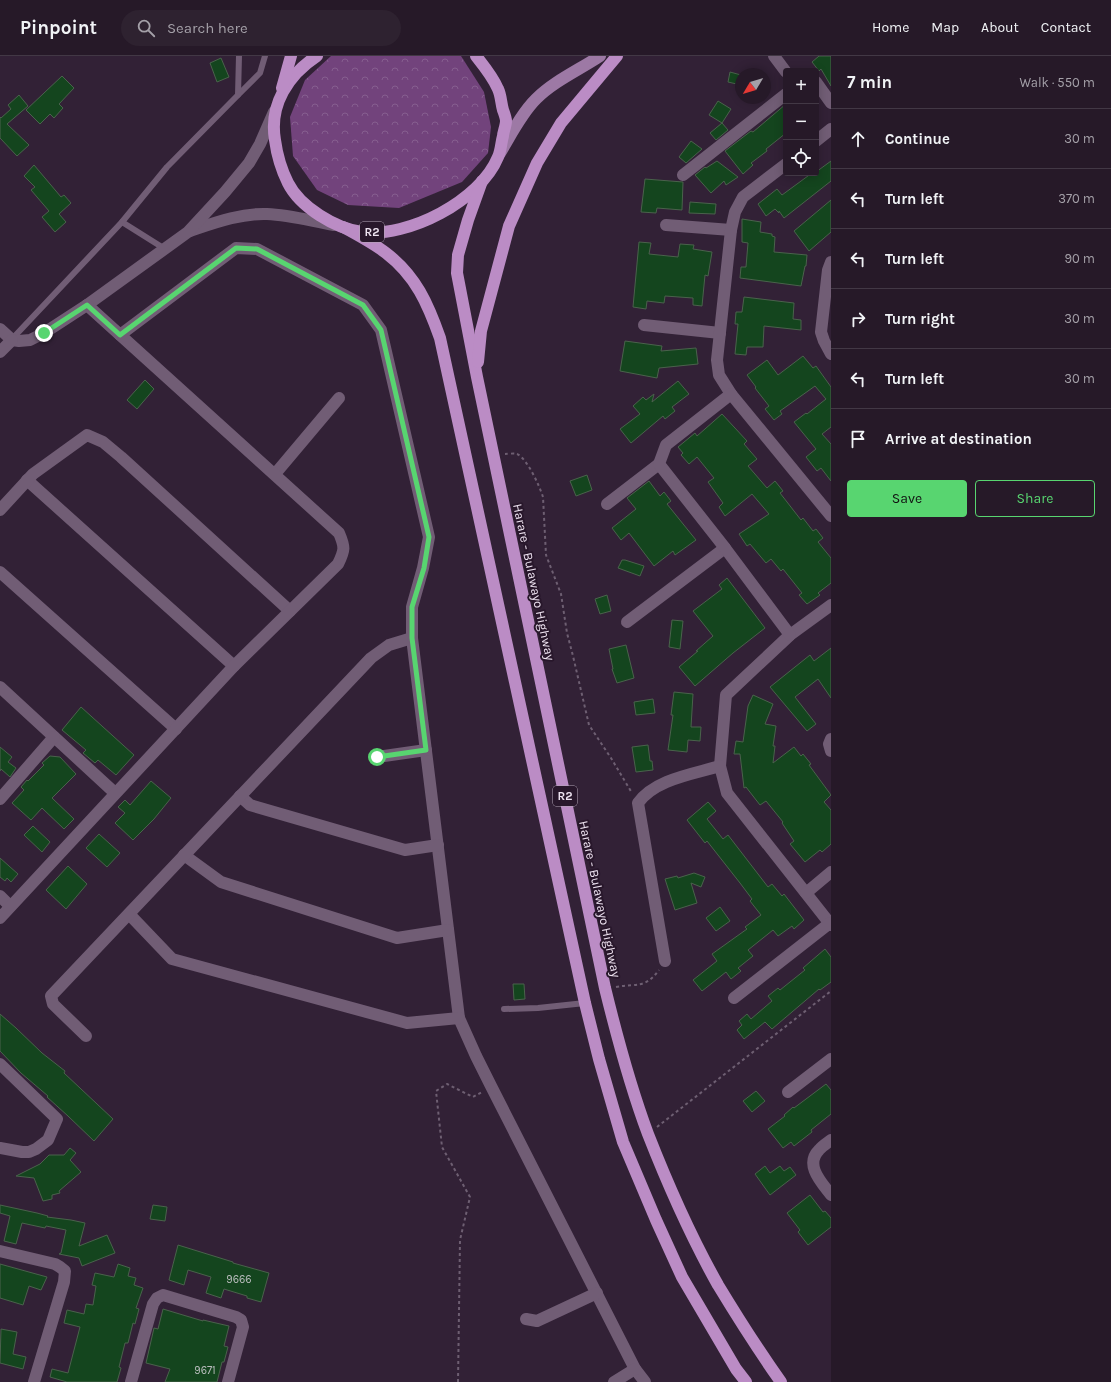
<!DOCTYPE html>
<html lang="en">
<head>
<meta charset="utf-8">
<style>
	:root { --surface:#261928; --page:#2e2230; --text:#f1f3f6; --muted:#a4a0a8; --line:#423845; --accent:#58d570 }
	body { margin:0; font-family:Karla,sans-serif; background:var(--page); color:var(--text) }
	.controls { position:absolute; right:12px; top:12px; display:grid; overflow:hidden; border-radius:4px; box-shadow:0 2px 10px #0003 }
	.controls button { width:36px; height:36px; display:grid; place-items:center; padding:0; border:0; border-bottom:1px solid var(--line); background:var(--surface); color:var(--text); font:20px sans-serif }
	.compass { position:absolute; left:735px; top:12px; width:36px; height:36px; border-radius:50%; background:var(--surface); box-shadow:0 2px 10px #0003; rotate:232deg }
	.stop { position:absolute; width:12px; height:12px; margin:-9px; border:3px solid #58d570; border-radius:50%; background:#fff }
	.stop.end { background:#58d570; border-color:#fff; box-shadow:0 1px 4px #0008 }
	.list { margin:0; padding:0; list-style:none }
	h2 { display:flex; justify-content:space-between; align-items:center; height:52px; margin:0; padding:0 16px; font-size:17px }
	h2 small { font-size:13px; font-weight:400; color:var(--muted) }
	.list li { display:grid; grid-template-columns:26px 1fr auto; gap:12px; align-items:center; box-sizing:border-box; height:60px; padding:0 16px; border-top:1px solid var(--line) }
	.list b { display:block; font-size:15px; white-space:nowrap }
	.list em { font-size:13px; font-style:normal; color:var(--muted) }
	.actions { display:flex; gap:8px; padding:12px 16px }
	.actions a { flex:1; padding:9px 0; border:1px solid var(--accent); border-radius:4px; text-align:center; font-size:14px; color:var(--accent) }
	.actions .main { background:var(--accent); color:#111 }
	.icon { flex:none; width:22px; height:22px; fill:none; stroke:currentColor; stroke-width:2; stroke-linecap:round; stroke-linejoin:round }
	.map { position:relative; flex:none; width:831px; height:1326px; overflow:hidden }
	header { display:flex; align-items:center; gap:24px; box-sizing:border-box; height:56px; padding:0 20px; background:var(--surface); border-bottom:1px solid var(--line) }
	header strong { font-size:19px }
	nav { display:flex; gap:22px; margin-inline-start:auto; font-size:14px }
	.search { width:280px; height:36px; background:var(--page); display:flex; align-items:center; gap:10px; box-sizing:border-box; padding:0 14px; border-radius:22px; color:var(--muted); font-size:15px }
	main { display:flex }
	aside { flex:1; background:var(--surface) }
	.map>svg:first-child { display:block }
	.forest { fill:url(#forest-crowns) }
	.building { fill:#14451e; stroke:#4a624c }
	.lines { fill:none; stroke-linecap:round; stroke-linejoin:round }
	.path { stroke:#6e5f72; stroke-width:2; stroke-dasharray:3 3; stroke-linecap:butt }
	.lane { stroke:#715d75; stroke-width:6 }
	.street { stroke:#715d75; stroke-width:12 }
	.primary { stroke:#9d79a5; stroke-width:12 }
	.highway { stroke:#bb8cc5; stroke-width:12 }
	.route { stroke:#58d570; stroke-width:5 }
	.labels { text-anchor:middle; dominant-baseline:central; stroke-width:4; stroke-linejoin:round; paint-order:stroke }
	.number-label { font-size:11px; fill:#b8bcbc }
	.shield { fill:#28172b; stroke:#b3a6b6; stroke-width:1 }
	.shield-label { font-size:12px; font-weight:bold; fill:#eee3f1 }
	.street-label { font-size:13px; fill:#eee3f1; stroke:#28172b }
</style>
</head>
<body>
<header>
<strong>Pinpoint</strong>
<div class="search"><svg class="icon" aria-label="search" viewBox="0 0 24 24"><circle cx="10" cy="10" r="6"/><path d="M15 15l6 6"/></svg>Search here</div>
<nav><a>Home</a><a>Map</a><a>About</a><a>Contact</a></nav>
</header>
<main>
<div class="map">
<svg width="831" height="1326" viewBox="0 0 831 1326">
	<defs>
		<pattern id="forest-crowns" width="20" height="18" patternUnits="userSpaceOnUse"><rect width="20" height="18" fill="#72437c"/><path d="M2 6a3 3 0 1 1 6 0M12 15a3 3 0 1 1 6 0" fill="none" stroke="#865e8f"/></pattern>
	</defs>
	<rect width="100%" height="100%" fill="#322136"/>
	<path class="forest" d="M331 0H461L484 36 491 71 488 97 462 126 399 152 348 149 317 134 293 100 290 61 305 24Z"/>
	<g class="building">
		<path d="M819 0H831V30L821 13 819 15 812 6Z"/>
		<path d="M221 2 229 21 217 26 210 7Z"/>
		<path d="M730 16 741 19V29L728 26Z"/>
		<path d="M62 20 74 32 59 48 63 52 54 62 50 58 40 68 26 54Z"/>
		<path d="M19 39 28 50 7 68 29 89 17 100 0 82V61L1 62 11 53 8 49Z"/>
		<path d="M718 45 731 53 722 67 709 59Z"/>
		<path d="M786 48V77L766 93 767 95 751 107 753 109 743 118 725 95 751 75 753 76Z"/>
		<path d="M722 67 728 74 716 84 710 77Z"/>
		<path d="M691 85 702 93 686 107 679 101Z"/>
		<path d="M717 105 738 121 726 129 724 125 711 137 695 119 705 111 706 112Z"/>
		<path d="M831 105V125L784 162 779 155V157L775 153 766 160 758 148 777 133 782 139 812 117H816V116Z"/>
		<path d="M34 109 61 141 64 139 71 147 59 158 66 166 55 176 42 161 49 155 31 134 35 131 24 120Z"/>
		<path d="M645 123 683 126 682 154 657 152 656 157 641 156Z"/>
		<path d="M831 144V176L809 195 794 175Z"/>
		<path d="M690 146 716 148 715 158 689 157Z"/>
		<path d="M742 163 761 166 760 176 772 178V180L775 181 774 196 807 199 806 210H805L801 230 740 222 741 211H746L748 187 742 186Z"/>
		<path d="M639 186 651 187 649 198 678 201 680 188 694 189 693 193 712 196 708 220 705 219 702 250 693 249V242L665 240 664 247 647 245 646 253 633 251Z"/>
		<path d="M744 241 794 247 793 263 801 264V274L764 270 763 291H747L746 299 735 298 738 268H735L736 256H742Z"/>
		<path d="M625 285 662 290 661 295 696 292 698 308 659 312 657 322 620 315Z"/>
		<path d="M803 300 813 312 816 310 831 331V371L822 378 831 388V425L821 412 817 415 806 401 816 393 794 366 806 357 807 358 826 343 815 330 780 355 782 358 774 364 765 353 769 350 755 332 756 331 747 319 767 304 778 319Z"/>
		<path d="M145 324 154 333 137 353 127 344Z"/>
		<path d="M678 325 689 338 672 351 675 355 665 363 663 360 631 387 620 373 640 358 633 350 643 341 646 344 654 338 652 346Z"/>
		<path d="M722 358 747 385 744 388 757 403 748 410 767 432 775 425 783 435 780 437 801 464 803 462 813 475 816 473 823 482 818 486 831 502V527L818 537 820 539 807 548 799 539 802 537 783 513 781 515 771 503 766 507 750 488 747 490 739 478 769 458 752 438 725 460 719 451 723 447 708 426 714 422 697 401 689 408 681 399 683 397 678 391 695 377 697 380Z"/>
		<path d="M587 419 592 434 576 440 570 425Z"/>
		<path d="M649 425 660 440 664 436 671 445 667 448 696 484 675 499 673 495 654 510 629 477 621 484 612 472 636 453 627 442Z"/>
		<path d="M622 504H625L644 510 640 520 618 512Z"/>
		<path d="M727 522 765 572 733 597 695 630 679 611 698 595H696L713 580 693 555 722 533 719 529Z"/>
		<path d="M607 539 611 555 600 558 595 543Z"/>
		<path d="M672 564 683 565 680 593 669 591Z"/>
		<path d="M626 589 634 622 617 627 612 613H613L609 593Z"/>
		<path d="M831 592V642L818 623 795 641 816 668 807 675 770 631 810 599 814 605Z"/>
		<path d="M674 636 693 638 691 671H701L700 685 688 684 687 696 668 694 673 659H671Z"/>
		<path d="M753 639 773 648 765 668 776 670 773 690H775L773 707 794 691 801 700 803 698 811 708 809 709 831 739 824 746 831 754V788L822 796 820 794 805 806 790 788 794 785 782 767 783 766 766 745 760 749 746 731 744 732 740 698H734L736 685 743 686 748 650Z"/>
		<path d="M653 643 655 657 636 659 634 646Z"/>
		<path d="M81 651 134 699 116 719 98 704 95 707 83 697 86 694 62 674Z"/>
		<path d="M648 689 650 705H652L653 714 636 716 632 691Z"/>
		<path d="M0 691 12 701 8 706 16 712 10 721 1 713 0 715Z"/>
		<path d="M50 700 60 701 76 718 52 742 74 763 64 773 42 752 31 764 12 747 24 734 21 731 27 724 28 725 44 709 42 707Z"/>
		<path d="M151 725 171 742 154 763 133 784 115 767 125 757 118 751 125 744 130 749Z"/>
		<path d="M708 746 716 755 707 763 723 783 728 779 768 831 772 828 782 840 784 838 804 864 794 873 792 870 778 880 773 874 748 894 753 900 738 912 741 915 731 923 726 916 702 935 693 924 717 905 712 898 747 873 745 871 761 859 750 845 752 843 740 827 707 785 705 787 687 764Z"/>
		<path d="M33 770 50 786 42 796 24 779Z"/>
		<path d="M99 778 120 797 107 811 86 792Z"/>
		<path d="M0 802 18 818 11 826 7 822 5 825 0 821Z"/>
		<path d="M68 810 87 828 66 853 46 834Z"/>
		<path d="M694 817 705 821 701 831 691 827 697 847 675 854 665 823 677 820 678 822Z"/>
		<path d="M720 851 730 865 716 875 706 862Z"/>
		<path d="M825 893 831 901V926L820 934 819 933 772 973 765 966 744 983 737 974 742 969 739 965 747 958 751 963 772 945 768 940 778 932 780 934 805 914 803 912Z"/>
		<path d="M513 928H524L525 943 514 944Z"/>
		<path d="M0 958 16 972 42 997 65 1015 64 1017 113 1063 94 1085 68 1060 47 1041 48 1040 21 1017 0 995Z"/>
		<path d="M826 1028 831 1034V1058L811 1074 812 1076 794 1090 791 1086 783 1092 768 1073 785 1060 784 1059 793 1051 794 1052Z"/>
		<path d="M756 1035 765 1045 752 1056 743 1045Z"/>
		<path d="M70 1092 76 1097 70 1104 81 1116 59 1135 60 1137 52 1139V1143L43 1145 34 1122 16 1120 40 1108 49 1099H64Z"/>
		<path d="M765 1110 770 1117 780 1110 784 1115 790 1111 796 1119 770 1139 755 1118Z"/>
		<path d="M810 1139 823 1156 825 1155 831 1162V1171L808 1189 798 1176 800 1174 787 1157Z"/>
		<path d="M0 1149 37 1157 48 1160 47 1161 71 1164 85 1167 79 1190 107 1179 115 1197 82 1210 79 1202 59 1198 61 1197 66 1174 46 1170 45 1172 22 1167 16 1188 4 1185 10 1160 0 1157Z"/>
		<path d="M153 1149 167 1151 165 1165 150 1163Z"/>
		<path d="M178 1189 233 1206V1207L269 1217 261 1246 247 1242V1240L224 1233 221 1242 206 1237 211 1221 188 1214 184 1229 169 1224Z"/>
		<path d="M0 1208 47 1221 41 1234 29 1230 23 1249 0 1242Z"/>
		<path d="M118 1208 130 1212 128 1220 136 1222 134 1229 143 1232 136 1252 139 1253 135 1268 133 1267 128 1287H125L119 1311 121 1312 117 1326H67L50 1321 52 1313 68 1317 80 1271 64 1267 67 1254 84 1258 86 1248 93 1249 96 1230 92 1229 95 1217 114 1221Z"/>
		<path d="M163 1253 203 1265V1264L229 1270 224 1290 228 1291 224 1306H222L217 1326H165L170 1313 146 1307 154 1272 158 1273Z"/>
		<path d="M1 1273 17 1276 13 1298 26 1301 23 1313 0 1307Z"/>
	</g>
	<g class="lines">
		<g class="path">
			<path d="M505 398C508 398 514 397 517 398 527 402 540 431 543 441L546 499 561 538 567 577 573 600 589 669 611 702 632 737"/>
			<path d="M616 931C637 927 645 933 659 914"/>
			<path d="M657 1071 831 935"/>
			<path d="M458 1326 460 1184 470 1141 442 1091 436 1035 447 1028 473 1041 482 1036"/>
		</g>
		<g class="lane">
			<path d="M238 39 260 17 265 0"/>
			<path d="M122 166 165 193"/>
			<path d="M12 283 122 166 167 111 238 39 239 0"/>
			<path d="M504 953 538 952 585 947"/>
		</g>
		<g class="street">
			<path d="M774 0 786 16"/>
			<path d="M816 26 831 47"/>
			<path d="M816 85 831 73"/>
			<path d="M683 119 786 38"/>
			<path d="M666 169 731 174"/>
			<path d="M190 175C214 167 241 157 267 158 290 159 311 165 334 169"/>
			<path d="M831 206 828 214 821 276 824 285 831 298"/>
			<path d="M644 269 720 277"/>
			<path d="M0 273 12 284 19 285 30 284 44 277 87 249 188 176 225 136 249 107 260 88 274 56"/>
			<path d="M120 279 236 192 257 193 363 249 381 274 429 481 423 512 412 551V582L459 962 476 1000 491 1030 635 1313 645 1326"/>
			<path d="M0 296 12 284"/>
			<path d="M731 338 719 319 717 304 731 174 735 156 743 141 786 108"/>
			<path d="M275 418 339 342"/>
			<path d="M27 424 234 610"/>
			<path d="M607 448 659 408"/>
			<path d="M0 454 33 418 87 379 103 386 121 401 290 555"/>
			<path d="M0 516 176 673"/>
			<path d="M831 549 790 579 726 639 720 710 727 737 831 869"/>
			<path d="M627 566 725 492"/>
			<path d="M790 579 725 492 659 408 666 389 731 338 831 460"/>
			<path d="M0 631 115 737"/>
			<path d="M831 683 829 688 831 695"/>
			<path d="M377 701 426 694"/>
			<path d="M240 740 250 749 405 794 438 789"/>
			<path d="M0 743 54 681"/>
			<path d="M184 799 221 826 397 882 448 874"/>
			<path d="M806 837 831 816"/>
			<path d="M0 840 10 850"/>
			<path d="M129 858 172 903 407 967 459 962"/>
			<path d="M0 862 234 610 338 508C345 494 345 491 339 477L87 249"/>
			<path d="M665 905 638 747C655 723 694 718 720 710"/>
			<path d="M734 942 830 867"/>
			<path d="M86 980 53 948 51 940 371 602 389 589 412 582"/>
			<path d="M0 1008 57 1063 48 1084 36 1093 29 1096H22L0 1092"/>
			<path d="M788 1036 831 1003"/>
			<path d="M831 1084C827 1087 822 1090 819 1094 804 1109 822 1127 831 1139"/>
			<path d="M0 1195 55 1208 60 1211 65 1215 64 1226 34 1326"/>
			<path d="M526 1263 537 1265 597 1237"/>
			<path d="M131 1326 153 1248 157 1242 163 1239 236 1261 241 1264 243 1271 228 1326"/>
			<path d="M614 1326 635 1313"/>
		</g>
		<path class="primary" d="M500 97C511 79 521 58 536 43 554 25 579 14 600 0"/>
		<g class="highway">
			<path d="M317 0C288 19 269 49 275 84 277 99 281 113 288 127 300 151 336 173 362 176 408 182 480 145 498 101 501 95 501 87 503 80 503 76 506 70 506 65 506 62 504 57 503 54 501 47 501 39 498 33 493 21 484 10 476 0"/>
			<path d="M282 32 291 0"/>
			<path d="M482 125 468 164 458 199 457 217 477 321 605 932C617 981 630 1030 648 1078 668 1129 691 1181 718 1229 738 1262 759 1295 781 1326"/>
			<path d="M343 171C358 179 373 187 386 197 416 220 428 248 440 282L585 947 599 1003 623 1086 656 1164 682 1221 736 1313 746 1326"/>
			<path d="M478 306 481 275 509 170 537 107 561 67 617 0"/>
		</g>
	</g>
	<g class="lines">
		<path class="route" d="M44 277 87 249 120 279 236 192 257 193 363 249 381 274 429 481 424 512 412 551V582L426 694 377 701"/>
	</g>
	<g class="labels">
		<g class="number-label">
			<text x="239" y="1223">9666</text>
			<text x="205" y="1314">9671</text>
		</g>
		<g class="shield">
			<rect x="360" y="166" width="24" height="20" rx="3"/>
			<rect x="553" y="730" width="24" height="20" rx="3"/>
		</g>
		<g class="shield-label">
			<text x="372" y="176">R2</text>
			<text x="565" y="740">R2</text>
		</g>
		<g class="street-label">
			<text transform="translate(534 526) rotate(78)">Harare - Bulawayo Highway</text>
			<text transform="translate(600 843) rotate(78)">Harare - Bulawayo Highway</text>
		</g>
	</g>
</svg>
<div class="controls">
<button>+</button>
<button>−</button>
<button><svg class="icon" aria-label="locate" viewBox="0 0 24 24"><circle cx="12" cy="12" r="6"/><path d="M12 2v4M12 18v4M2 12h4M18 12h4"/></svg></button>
</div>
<svg class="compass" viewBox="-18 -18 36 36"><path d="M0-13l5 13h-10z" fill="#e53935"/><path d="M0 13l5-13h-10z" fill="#a4a0a8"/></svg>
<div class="stop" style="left:377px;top:701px"></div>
<div class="stop end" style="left:44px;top:277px"></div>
</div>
<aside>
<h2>7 min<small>Walk · 550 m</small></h2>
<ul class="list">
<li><svg class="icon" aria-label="ahead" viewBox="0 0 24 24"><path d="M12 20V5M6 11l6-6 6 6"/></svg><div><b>Continue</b></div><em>30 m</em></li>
<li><svg class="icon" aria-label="left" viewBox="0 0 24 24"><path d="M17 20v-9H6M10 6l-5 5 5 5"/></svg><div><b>Turn left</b></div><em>370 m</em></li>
<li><svg class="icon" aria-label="left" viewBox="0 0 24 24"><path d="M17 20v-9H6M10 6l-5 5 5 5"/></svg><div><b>Turn left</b></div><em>90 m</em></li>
<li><svg class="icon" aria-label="right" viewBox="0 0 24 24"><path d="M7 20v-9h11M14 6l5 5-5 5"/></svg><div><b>Turn right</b></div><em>30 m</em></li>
<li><svg class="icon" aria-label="left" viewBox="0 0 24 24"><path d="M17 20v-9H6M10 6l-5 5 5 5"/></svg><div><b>Turn left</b></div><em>30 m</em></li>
<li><svg class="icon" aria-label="arrive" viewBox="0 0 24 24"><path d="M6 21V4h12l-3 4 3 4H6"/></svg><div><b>Arrive at destination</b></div></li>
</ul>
<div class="actions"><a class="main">Save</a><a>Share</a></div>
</aside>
</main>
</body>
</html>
